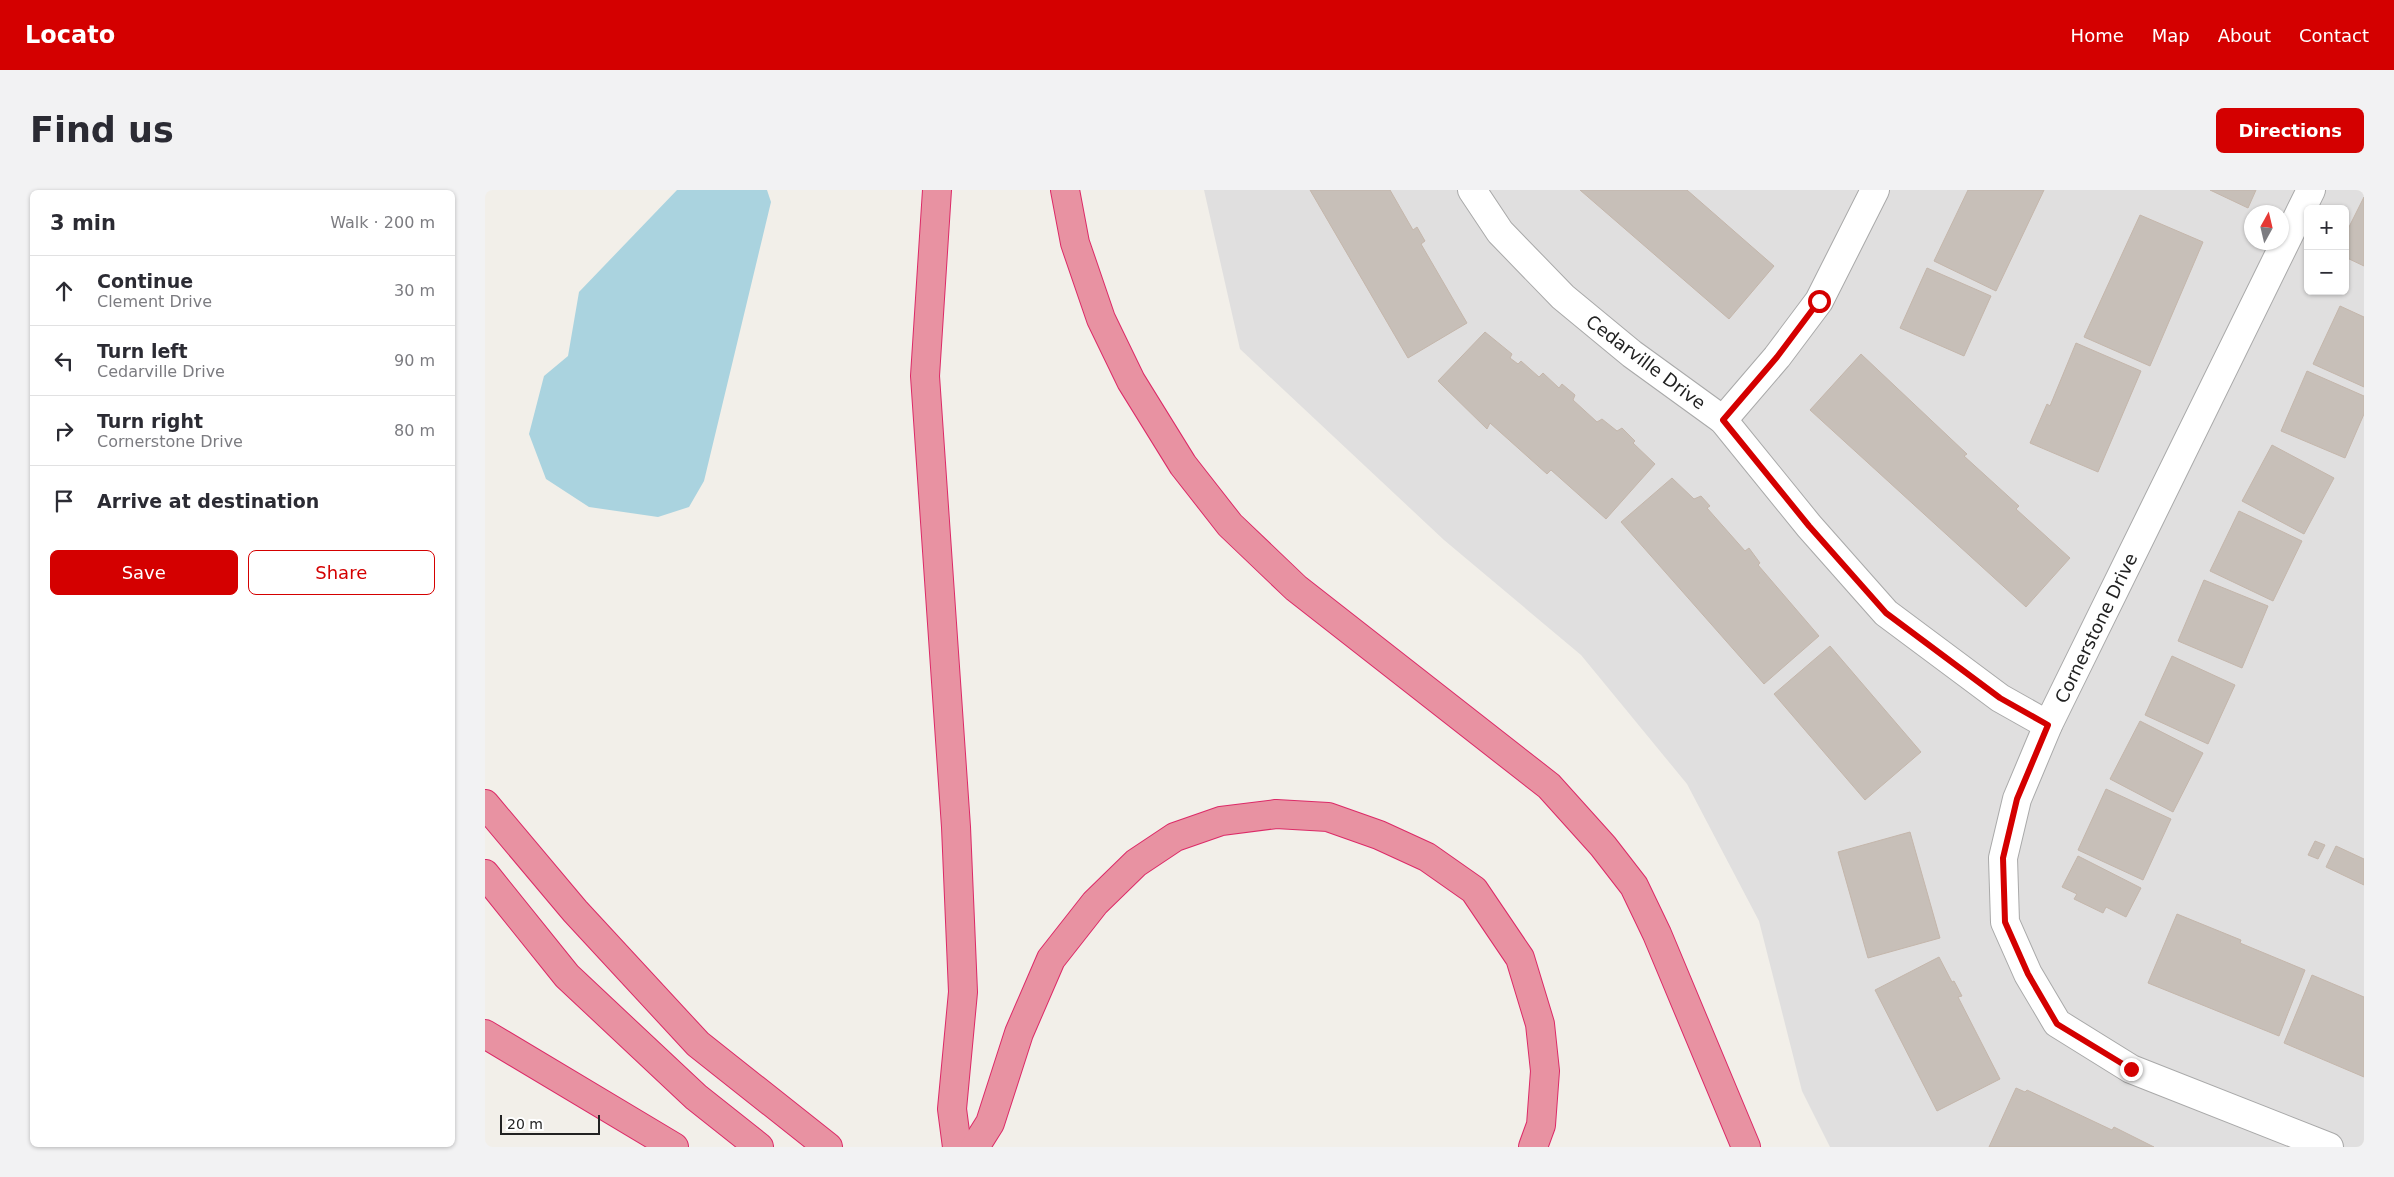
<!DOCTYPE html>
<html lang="en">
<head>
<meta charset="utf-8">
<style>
	:root { --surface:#fff; --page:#f2f2f3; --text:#2b2b33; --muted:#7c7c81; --line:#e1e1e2; --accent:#d40000 }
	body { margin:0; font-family:"DejaVu Sans",sans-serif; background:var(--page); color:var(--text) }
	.controls { position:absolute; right:15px; top:15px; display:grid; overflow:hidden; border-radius:8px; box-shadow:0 1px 4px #0004 }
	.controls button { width:45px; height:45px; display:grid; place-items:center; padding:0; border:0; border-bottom:1px solid var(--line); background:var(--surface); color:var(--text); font:25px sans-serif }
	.compass { position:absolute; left:1759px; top:15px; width:45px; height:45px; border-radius:50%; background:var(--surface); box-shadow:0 1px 4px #0004; rotate:8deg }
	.scale { position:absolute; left:15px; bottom:12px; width:100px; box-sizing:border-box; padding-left:5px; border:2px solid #222; border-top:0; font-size:14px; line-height:18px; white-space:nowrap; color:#222; -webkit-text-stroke:4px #fff; paint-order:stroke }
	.stop { position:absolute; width:15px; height:15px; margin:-11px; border:4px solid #d40000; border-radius:50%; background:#fff }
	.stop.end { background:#d40000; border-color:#fff; box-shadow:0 1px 5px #0008 }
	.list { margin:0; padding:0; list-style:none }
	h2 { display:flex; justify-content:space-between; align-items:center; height:65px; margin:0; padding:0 20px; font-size:21px }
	h2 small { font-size:16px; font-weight:400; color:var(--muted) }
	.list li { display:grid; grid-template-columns:32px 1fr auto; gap:15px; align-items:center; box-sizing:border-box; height:70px; padding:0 20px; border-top:1px solid var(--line) }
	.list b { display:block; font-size:19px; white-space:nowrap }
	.list p { margin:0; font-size:16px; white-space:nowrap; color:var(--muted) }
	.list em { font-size:16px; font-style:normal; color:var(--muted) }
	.actions { display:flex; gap:10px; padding:15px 20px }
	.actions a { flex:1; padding:11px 0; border:1px solid var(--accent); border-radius:8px; text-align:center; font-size:18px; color:var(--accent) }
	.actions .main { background:var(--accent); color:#fff }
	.icon { flex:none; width:28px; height:28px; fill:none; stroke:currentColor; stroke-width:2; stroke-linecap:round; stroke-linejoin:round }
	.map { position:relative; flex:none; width:1879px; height:957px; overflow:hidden; border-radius:8px }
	header { display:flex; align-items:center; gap:30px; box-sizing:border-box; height:70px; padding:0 25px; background:var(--accent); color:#fff }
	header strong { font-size:24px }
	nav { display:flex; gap:28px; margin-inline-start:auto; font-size:18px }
	.intro { display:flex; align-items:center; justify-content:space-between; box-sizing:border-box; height:120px; padding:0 30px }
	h1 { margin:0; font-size:35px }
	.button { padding:12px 22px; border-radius:8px; background:var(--accent); color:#fff; font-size:18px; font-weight:700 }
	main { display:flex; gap:30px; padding:0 30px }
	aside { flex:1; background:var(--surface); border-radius:8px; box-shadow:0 1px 4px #0004 }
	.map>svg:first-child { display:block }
	.residential { fill:#e0dfdf; fill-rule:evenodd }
	.water { fill:#aad3df }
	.building { fill:#c7bfb8; stroke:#c4b6ab }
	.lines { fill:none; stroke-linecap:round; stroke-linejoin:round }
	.minor-casing { stroke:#a9a9a9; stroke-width:30 }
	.highway-casing { stroke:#dc2a67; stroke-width:30 }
	.minor { stroke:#fff; stroke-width:28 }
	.highway { stroke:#e892a2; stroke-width:28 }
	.route { stroke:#d40000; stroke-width:6 }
	.labels { text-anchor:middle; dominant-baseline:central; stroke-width:4; stroke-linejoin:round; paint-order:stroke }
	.street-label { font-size:18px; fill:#222; stroke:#fff }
</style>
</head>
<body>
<header>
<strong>Locato</strong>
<nav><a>Home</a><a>Map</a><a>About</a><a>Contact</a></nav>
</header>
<div class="intro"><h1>Find us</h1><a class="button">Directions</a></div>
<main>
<aside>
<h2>3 min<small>Walk · 200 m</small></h2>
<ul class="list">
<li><svg class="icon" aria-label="ahead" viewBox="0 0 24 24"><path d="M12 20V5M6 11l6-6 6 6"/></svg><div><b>Continue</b><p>Clement Drive</p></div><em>30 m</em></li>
<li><svg class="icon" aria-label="left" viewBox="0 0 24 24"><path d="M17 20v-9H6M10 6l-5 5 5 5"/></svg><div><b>Turn left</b><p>Cedarville Drive</p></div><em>90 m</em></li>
<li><svg class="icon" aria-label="right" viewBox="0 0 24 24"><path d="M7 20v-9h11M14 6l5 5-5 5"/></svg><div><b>Turn right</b><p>Cornerstone Drive</p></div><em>80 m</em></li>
<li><svg class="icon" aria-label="arrive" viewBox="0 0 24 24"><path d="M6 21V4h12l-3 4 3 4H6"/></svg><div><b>Arrive at destination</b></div></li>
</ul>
<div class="actions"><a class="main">Save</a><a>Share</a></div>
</aside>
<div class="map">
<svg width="1879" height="957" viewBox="0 0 1879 957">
	<rect width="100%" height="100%" fill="#f2efe9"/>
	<path class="residential" d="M719 0H1879V957H1345L1317 901 1274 731 1202 594 1096 465 959 350 755 159ZM1823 19H1860V101H1823ZM1766 22H1796V52H1766Z"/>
	<path class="water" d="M192 0H282L286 12 219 291 204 317 173 327 104 317 61 289 44 244 59 186 83 166 94 102Z"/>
	<g class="building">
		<path d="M825 0H905L928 40 932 37 940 51 936 54 982 133 923 168Z"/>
		<path d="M1095 0H1202L1289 76 1244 129Z"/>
		<path d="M1483 0H1559L1511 101 1449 71Z"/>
		<path d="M1725 0H1771L1763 18Z"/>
		<path d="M1879 7V76L1860 67V45Z"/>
		<path d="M1655 25 1718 52 1665 176 1599 147Z"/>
		<path d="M1442 78 1506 106 1479 166 1415 138Z"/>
		<path d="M1855 116 1879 127V197L1828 174Z"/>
		<path d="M1000 142 1027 164 1025 168 1033 174 1036 171 1054 187 1058 183 1074 198 1077 194 1090 205 1088 210 1112 232 1117 229 1132 241 1137 238 1150 251 1148 253 1170 274 1121 329 1066 280 1062 284 1005 233 1002 239 953 191Z"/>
		<path d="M1591 153 1656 181 1613 282 1545 253 1562 214 1565 216Z"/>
		<path d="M1376 164 1482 264 1479 266 1534 316 1531 319 1585 368 1541 417 1325 220Z"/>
		<path d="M1822 181 1879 206V224L1860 268 1796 241Z"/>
		<path d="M1787 255 1849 288 1819 344 1757 311Z"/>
		<path d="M1187 288 1209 309 1216 306 1225 316 1222 318 1260 361 1264 358 1275 373 1273 375 1334 446 1279 494 1136 332Z"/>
		<path d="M1754 321 1817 351 1788 411 1725 381Z"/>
		<path d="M1719 390 1783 416 1757 478 1693 451Z"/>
		<path d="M1345 456 1436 562 1380 610 1289 504Z"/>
		<path d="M1687 466 1750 495 1723 554 1660 525Z"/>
		<path d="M1655 531 1718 563 1688 622 1625 589Z"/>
		<path d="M1621 599 1686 629 1658 690 1593 660Z"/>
		<path d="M1425 642 1455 748 1383 768 1353 662Z"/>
		<path d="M1830 651 1840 655 1833 669 1823 665Z"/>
		<path d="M1851 656 1879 669V695L1841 677Z"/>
		<path d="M1593 666 1656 698 1641 727 1621 717 1618 723 1589 709 1592 704 1577 697Z"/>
		<path d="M1692 724 1756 750 1755 753 1820 780 1794 846 1663 793Z"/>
		<path d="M1454 767 1467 792 1469 791 1477 806 1473 807 1515 889 1452 921 1390 800Z"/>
		<path d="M1827 785 1879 807V887L1799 853Z"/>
		<path d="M1531 898 1540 902 1542 900 1627 940 1629 937 1669 957H1504Z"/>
	</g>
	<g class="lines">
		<g class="minor-casing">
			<g id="minor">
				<path d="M987 0 1015 42 1078 107 1147 164 1238 230 1324 336 1401 423 1515 508 1563 535"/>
				<path d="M1826 0 1563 535 1532 609 1518 668 1520 732 1543 784 1572 833 1646 879 1844 957"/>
				<path d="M1238 230 1292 167 1334 111 1390 0"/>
			</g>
		</g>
		<g class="highway-casing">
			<g id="highway">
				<path d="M452 0 440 186 471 637 478 802 467 919 472 957"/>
				<path d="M580 0 590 53 616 129 646 191 698 275 745 335 811 398 1064 596 1118 656 1149 696 1172 744 1261 957"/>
				<path d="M0 614 90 721 213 854 343 957"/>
				<path d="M0 684 82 786 211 907 274 957"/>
				<path d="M0 844 189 957"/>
				<path d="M490 957 505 933 534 843 566 769 610 713 651 673 690 647 736 631 791 624 843 627 894 645 942 667 989 700 1035 768 1055 834 1060 881 1056 935 1048 957"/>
			</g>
		</g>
		<use href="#minor" class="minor"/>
		<use href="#highway" class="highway"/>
	</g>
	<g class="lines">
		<path class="route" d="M1334 111 1292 167 1238 230 1324 336 1401 423 1515 508 1563 535 1532 609 1518 668 1520 732 1543 784 1572 834 1646 879"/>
	</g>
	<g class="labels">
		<g class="street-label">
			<text transform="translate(1161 172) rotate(37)">Cedarville Drive</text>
			<text transform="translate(1611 438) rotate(-64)">Cornerstone Drive</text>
		</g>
	</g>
</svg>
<div class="controls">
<button>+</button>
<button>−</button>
</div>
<svg class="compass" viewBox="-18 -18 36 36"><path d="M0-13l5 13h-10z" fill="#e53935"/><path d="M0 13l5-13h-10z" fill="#7c7c81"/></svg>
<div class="scale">20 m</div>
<div class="stop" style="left:1334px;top:111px"></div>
<div class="stop end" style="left:1646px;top:879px"></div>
</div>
</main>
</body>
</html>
